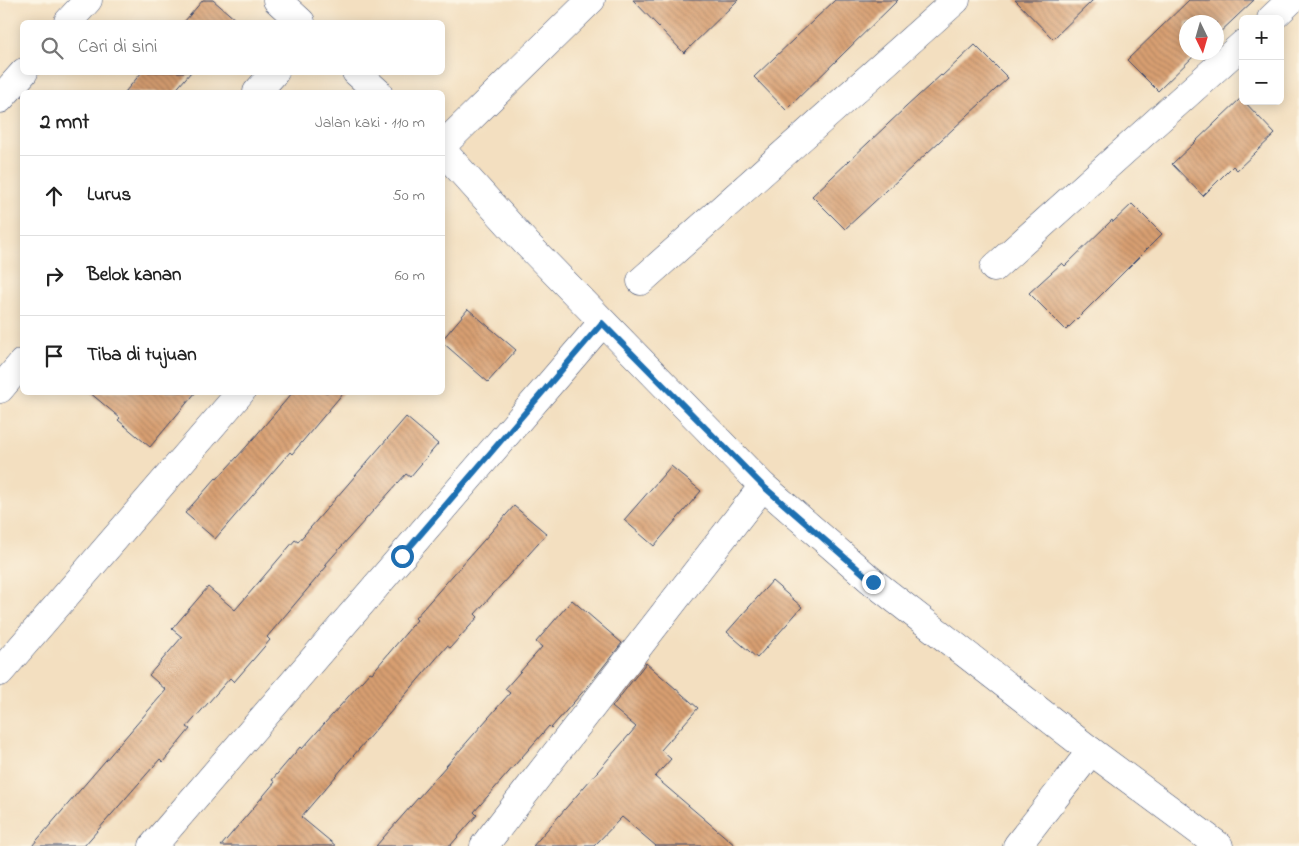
<!DOCTYPE html>
<html lang="id">
<head>
<meta charset="utf-8">
<style>
	:root { --surface:#fff; --page:#f6f6f6; --text:#222; --muted:#767676; --line:#e0e0e0 }
	body { margin:0; font-family:"Indie Flower",sans-serif; background:var(--page); color:var(--text) }
	.controls { position:absolute; right:15px; top:15px; display:grid; overflow:hidden; border-radius:8px; box-shadow:0 2px 12px #0003 }
	.controls button { width:45px; height:45px; display:grid; place-items:center; padding:0; border:0; border-bottom:1px solid var(--line); background:var(--surface); color:var(--text); font:25px sans-serif }
	.compass { position:absolute; left:1179px; top:15px; width:45px; height:45px; border-radius:50%; background:var(--surface); box-shadow:0 2px 12px #0003; rotate:175deg }
	.stop { position:absolute; width:15px; height:15px; margin:-11px; border:4px solid #1f6fb2; border-radius:50%; background:#fff }
	.stop.end { background:#1f6fb2; border-color:#fff; box-shadow:0 1px 5px #0008 }
	.list { margin:0; padding:0; list-style:none }
	h2 { display:flex; justify-content:space-between; align-items:center; height:65px; margin:0; padding:0 20px; font-size:21px }
	h2 small { font-size:16px; font-weight:400; color:var(--muted) }
	.list li { display:grid; grid-template-columns:32px 1fr auto; gap:15px; align-items:center; box-sizing:border-box; height:80px; padding:0 20px; border-top:1px solid var(--line) }
	.list b { display:block; font-size:19px; white-space:nowrap }
	.list em { font-size:16px; font-style:normal; color:var(--muted) }
	.icon { flex:none; width:28px; height:28px; fill:none; stroke:currentColor; stroke-width:2; stroke-linecap:round; stroke-linejoin:round }
	.map { position:relative; flex:none; width:1299px; height:846px; overflow:hidden }
	.search { position:absolute; background:var(--surface); box-shadow:0 2px 12px #0003; left:20px; top:20px; width:425px; height:55px; display:flex; align-items:center; gap:12px; box-sizing:border-box; padding:0 18px; border-radius:8px; color:var(--muted); font-size:19px }
	.panel { position:absolute; background:var(--surface); box-shadow:0 2px 12px #0003; left:20px; top:90px; width:425px; height:305px; border-radius:8px }
	.map>svg:first-child { display:block }
	.building { fill:url(#building-back-hatch) }
	.lines { fill:none; stroke-linecap:round; stroke-linejoin:round }
	.street-casing { stroke:#3b496d; stroke-width:29 }
	.street { stroke:#fff; stroke-width:28 }
	.route { stroke:#1f6fb2; stroke-width:6 }
</style>
</head>
<body>
<div class="map">
<svg width="1299" height="846" viewBox="0 0 1299 846">
	<defs>
		<pattern id="building-back-hatch" width="6" height="6" patternUnits="userSpaceOnUse" patternTransform="scale(1.25)"><rect width="6" height="6" fill="#d89f71"/><path d="M-1 5l2 2M0 0l6 6M5-1l2 2" fill="none" stroke="#ae8260"/></pattern>
	</defs>
	<rect width="100%" height="100%" fill="#fcf5e5"/>
	<filter id="ink" filterUnits="userSpaceOnUse"><feTurbulence type="fractalNoise" baseFrequency=".02" numOctaves="2"/><feDisplacementMap in="SourceGraphic" scale="10" xChannelSelector="R" yChannelSelector="G"/><feConvolveMatrix kernelMatrix="1 2 1 2 8 2 1 2 1" color-interpolation-filters="sRGB"/></filter>
	<filter id="wash" filterUnits="userSpaceOnUse"><feTurbulence type="fractalNoise" baseFrequency=".0096" numOctaves="4" result="noise"/><feDisplacementMap in="SourceGraphic" scale="20" xChannelSelector="R" yChannelSelector="G"/><feGaussianBlur stdDeviation="1.12" result="paint"/><feColorMatrix in="noise" values="0 0 0 0 0 0 0 0 0 0 0 0 0 0 0 0 0 1.4 0 .05"/><feComposite in="paint" operator="in"/></filter>
	<g filter="url(#wash)">
		<rect width="100%" height="100%" fill="#f3dfc0"/>
		<g id="blocks">
			<g class="building">
				<path d="M203 0H213L236 20 234 22H184Z"/>
				<path d="M633 0H738L684 53Z"/>
				<path d="M835 0H898L786 110 754 77Z"/>
				<path d="M1015 0H1093L1053 39Z"/>
				<path d="M1189 0H1254L1216 36V22H1186V52H1198L1158 91 1127 60Z"/>
				<path d="M975 45 1008 78 845 229 812 196 906 107 941 75 942 76Z"/>
				<path d="M142 72H191L174 92H125Z"/>
				<path d="M1241 98 1275 134 1237 170 1233 166 1203 196 1172 164Z"/>
				<path d="M1132 204 1162 234 1066 330 1029 293 1062 263 1065 266 1112 220 1113 222Z"/>
				<path d="M468 309 516 350 488 382 442 342V340Z"/>
				<path d="M89 392H196L150 447 118 420 120 418Z"/>
				<path d="M293 392H344L292 454 290 452 215 539 185 513 216 478 217 479 247 446Z"/>
				<path d="M406 417 438 444 410 477 406 474 325 565 327 566 267 637 270 640 234 682 230 678 187 727 190 729 163 762 160 759 84 846H32L166 690 149 675 182 637 172 629 208 587 235 610 295 540 298 542Z"/>
				<path d="M671 466 701 491 654 546 624 520Z"/>
				<path d="M514 506 547 534 475 614 478 617 450 648 447 646 301 817 336 846H221L275 782 272 780 300 747 302 749 370 672 372 673 417 620 415 618Z"/>
				<path d="M772 581 802 607 757 658 727 632Z"/>
				<path d="M572 600 622 643 588 686 551 728 549 726 474 812 477 815 450 846H376L510 693 505 689 542 647 536 642Z"/>
				<path d="M646 663 698 708 661 750 671 759 655 777 736 846H656L622 817 594 846H533L636 727 612 707Z"/>
			</g>
		</g>
	</g>
	<g filter="url(#ink)">
		<use href="#blocks" fill-opacity="0" stroke="#3b496d" stroke-width="1"/>
		<g class="lines">
			<g class="street-casing">
				<g id="street">
					<path d="M277 0 301 22"/>
					<path d="M1271 19 1291 0"/>
					<path d="M68 22 88 0"/>
					<path d="M356 72 378 92"/>
					<path d="M257 92 275 72"/>
					<path d="M0 99 24 72"/>
					<path d="M442 146 591 0"/>
					<path d="M442 150 526 243 763 486 873 582 1091 751 1219 846"/>
					<path d="M994 268 1243 44"/>
					<path d="M641 281 956 0"/>
					<path d="M0 389 22 363"/>
					<path d="M0 672 241 392"/>
					<path d="M153 846 602 323"/>
					<path d="M484 846 763 486"/>
					<path d="M1017 846 1091 751"/>
				</g>
			</g>
			<use href="#street" class="street"/>
		</g>
	</g>
	<g class="lines" filter="url(#ink)">
		<path class="route" d="M402 556 602 323 763 486 873 582"/>
	</g>
</svg>
<div class="controls">
<button>+</button>
<button>−</button>
</div>
<svg class="compass" viewBox="-18 -18 36 36"><path d="M0-13l5 13h-10z" fill="#e53935"/><path d="M0 13l5-13h-10z" fill="#767676"/></svg>
<div class="stop" style="left:402px;top:556px"></div>
<div class="stop end" style="left:873px;top:582px"></div>
<div class="search"><svg class="icon" aria-label="search" viewBox="0 0 24 24"><circle cx="10" cy="10" r="6"/><path d="M15 15l6 6"/></svg>Cari di sini</div>
<section class="panel">
<h2>2 mnt<small>Jalan kaki · 110 m</small></h2>
<ul class="list">
<li><svg class="icon" aria-label="ahead" viewBox="0 0 24 24"><path d="M12 20V5M6 11l6-6 6 6"/></svg><div><b>Lurus</b></div><em>50 m</em></li>
<li><svg class="icon" aria-label="right" viewBox="0 0 24 24"><path d="M7 20v-9h11M14 6l5 5-5 5"/></svg><div><b>Belok kanan</b></div><em>60 m</em></li>
<li><svg class="icon" aria-label="arrive" viewBox="0 0 24 24"><path d="M6 21V4h12l-3 4 3 4H6"/></svg><div><b>Tiba di tujuan</b></div></li>
</ul>
</section>
</div>
</body>
</html>
